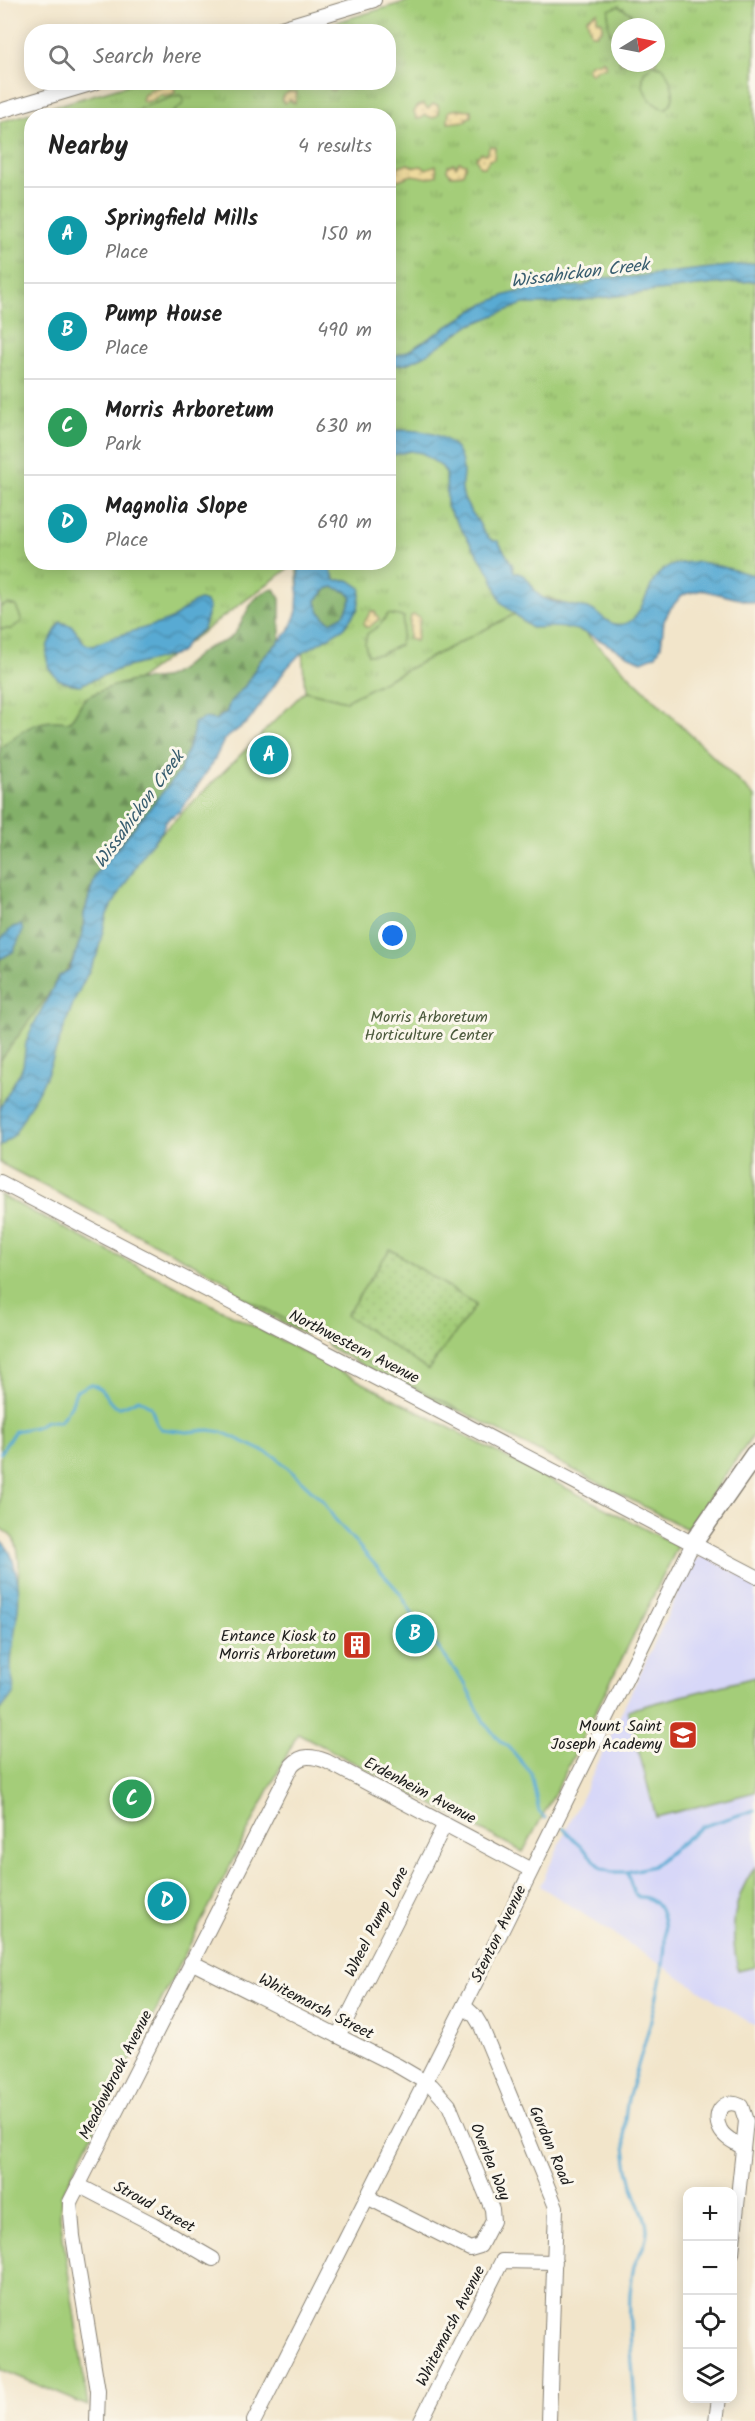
<!DOCTYPE html>
<html lang="en">
<head>
<meta charset="utf-8">
<style>
	:root { --surface:#fff; --page:#f2f2f2; --text:#222; --muted:#767676; --line:#e0e0e0; --accent:#0b8043 }
	body { margin:0; font-family:Kalam,sans-serif; background:var(--page); color:var(--text) }
	.controls { position:absolute; right:18px; bottom:18px; display:grid; overflow:hidden; border-radius:12px; box-shadow:0 3px 15px #0003 }
	.controls button { width:54px; height:54px; display:grid; place-items:center; padding:0; border:0; border-bottom:2px solid var(--line); background:var(--surface); color:var(--text); font:30px sans-serif }
	.compass { position:absolute; left:611px; top:18px; width:54px; height:54px; border-radius:50%; background:var(--surface); box-shadow:0 3px 15px #0003; rotate:80deg }
	.you { position:absolute; left:393px; top:936px; width:21px; height:21px; margin:-15px; border:4px solid #fff; border-radius:50%; background:#1a73e8; box-shadow:0 0 0 9px #1a73e833 }
	.badge { display:grid; place-items:center; width:39px; height:39px; border-radius:50%; background:var(--accent); color:#fff; font-size:20px; font-weight:700 }
	.pin { position:absolute; translate:-50% -50%; border:3px solid #fff; box-shadow:0 2px 6px #0006 }
	.list { margin:0; padding:0; list-style:none }
	h2 { display:flex; justify-content:space-between; align-items:center; height:78px; margin:0; padding:0 24px; font-size:26px }
	h2 small { font-size:20px; font-weight:400; color:var(--muted) }
	.list li { display:grid; grid-template-columns:39px 1fr auto; gap:18px; align-items:center; box-sizing:border-box; height:96px; padding:0 24px; border-top:2px solid var(--line) }
	.list b { display:block; font-size:22px; white-space:nowrap }
	.list p { margin:0; font-size:20px; white-space:nowrap; color:var(--muted) }
	.list em { font-size:20px; font-style:normal; color:var(--muted) }
	.icon { flex:none; width:33px; height:33px; fill:none; stroke:currentColor; stroke-width:2; stroke-linecap:round; stroke-linejoin:round }
	.map { position:relative; flex:none; width:755px; height:2421px; overflow:hidden }
	.search { position:absolute; background:var(--surface); box-shadow:0 3px 15px #0003; left:24px; top:24px; width:372px; height:66px; display:flex; align-items:center; gap:15px; box-sizing:border-box; padding:0 21px; border-radius:24px; color:var(--muted); font-size:22px }
	.panel { position:absolute; background:var(--surface); box-shadow:0 3px 15px #0003; left:24px; top:108px; width:372px; height:462px; border-radius:24px }
	.map>svg:first-child { display:block }
	.built { fill:#d7d7f8 }
	.grass { fill:url(#grass-tufts); stroke:#60744a; stroke-width:1.5; fill-rule:evenodd }
	.forest { fill:url(#forest-firs); stroke:#506642; stroke-width:1.5 }
	.sand { fill:url(#sand-dots); stroke:#857b5d; stroke-width:1.5 }
	.park { fill:#a4cd79; stroke:#60744a; stroke-width:1.5 }
	.garden { fill:url(#garden-dots); stroke:#60744a; stroke-width:1.5 }
	.water { fill:url(#water-waves); stroke:#3a6378; stroke-width:1.5; fill-rule:evenodd }
	.lines { fill:none; stroke-linecap:round; stroke-linejoin:round }
	.stream { stroke:#58aad3; stroke-width:3 }
	.minor-casing { stroke:#878073; stroke-width:16 }
	.major-casing { stroke:#878073; stroke-width:21 }
	.minor { stroke:#fff; stroke-width:14 }
	.major { stroke:#fff; stroke-width:18 }
	.labels { text-anchor:middle; dominant-baseline:central; stroke-width:6; stroke-linejoin:round; paint-order:stroke }
	.park-label { font-size:16px; fill:#4c5a3d; stroke:#fbf7ec }
	.street-label { font-size:16px; fill:#1c1c1c; stroke:#fbf7ec }
	.poi-label { font-size:16px; fill:#1c1c1c; stroke:#fbf7ec; text-anchor:end }
	.water-label { font-size:18px; font-style:italic; fill:#375c6e; stroke:#fbf7ec }
</style>
</head>
<body>
<div class="map">
<svg width="755" height="2421" viewBox="0 0 755 2421">
	<defs>
		<pattern id="grass-tufts" width="24" height="20" patternUnits="userSpaceOnUse" patternTransform="scale(1.5)"><rect width="24" height="20" fill="#a4cd79"/><path d="M3 7l-1-3M5 7V3M7 7l1-3M15 17l-1-3M17 17v-4M19 17l1-3" fill="none" stroke="#8daf68"/></pattern>
		<pattern id="forest-firs" width="22" height="20" patternUnits="userSpaceOnUse" patternTransform="scale(1.5)"><rect width="22" height="20" fill="#83b069"/><path d="M5 1l3.5 6h-7zM16 11l3.5 6h-7z" fill="#6a8e56"/></pattern>
		<pattern id="sand-dots" width="8" height="8" patternUnits="userSpaceOnUse" patternTransform="scale(1.5)"><rect width="8" height="8" fill="#eeda9e"/><path d="M2 2h.1M6 6h.1" fill="none" stroke="#ccba88" stroke-width="1.8" stroke-linecap="round"/></pattern>
		<pattern id="garden-dots" width="8" height="8" patternUnits="userSpaceOnUse" patternTransform="scale(1.5)"><rect width="8" height="8" fill="#a4cd79"/><path d="M2 2h.1M6 6h.1" fill="none" stroke="#8daf68" stroke-width="1.8" stroke-linecap="round"/></pattern>
		<pattern id="water-waves" width="16" height="10" patternUnits="userSpaceOnUse" patternTransform="scale(1.5)"><rect width="16" height="10" fill="#58aad3"/><path d="M0 5q4-4 8 0t8 0" fill="none" stroke="#488aaa"/></pattern>
	</defs>
	<rect width="100%" height="100%" fill="#fbf7ec"/>
	<filter id="ink" filterUnits="userSpaceOnUse"><feTurbulence type="fractalNoise" baseFrequency=".0167" numOctaves="2"/><feDisplacementMap in="SourceGraphic" scale="12" xChannelSelector="R" yChannelSelector="G"/><feConvolveMatrix kernelMatrix="1 2 1 2 8 2 1 2 1" color-interpolation-filters="sRGB"/></filter>
	<filter id="wash" filterUnits="userSpaceOnUse"><feTurbulence type="fractalNoise" baseFrequency=".008" numOctaves="4" result="noise"/><feDisplacementMap in="SourceGraphic" scale="24" xChannelSelector="R" yChannelSelector="G"/><feGaussianBlur stdDeviation="1.35" result="paint"/><feColorMatrix in="noise" values="0 0 0 0 0 0 0 0 0 0 0 0 0 0 0 0 0 1.4 0 .05"/><feComposite in="paint" operator="in"/></filter>
	<g filter="url(#wash)">
		<rect width="100%" height="100%" fill="#f2e5ca"/>
		<path class="built" d="M704 1556 755 1583V2026L540 1886 693 1561Z"/>
		<g class="grass">
			<path d="M412 0H755V588L666 587 667 616 648 643 548 597 346 701 305 691 296 563 10 774H0V122L134 83 388 82V32L306 31ZM620 27H656V63H620ZM32 116H388V562H32Z"/>
			<path d="M180 1265 185 1267 314 1331 304 1334 176 1266Z"/>
			<path d="M325 1339 467 1412C444 1413 355 1360 329 1347Z"/>
		</g>
		<g class="forest">
			<path d="M333 587 347 592 352 598 344 615 331 622C324 620 316 607 316 600L327 589Z"/>
			<path d="M274 589 280 599V640L260 661 245 686 230 702 226 713 215 720 211 719 194 733 180 771 172 783 116 847 96 874 84 914 83 932 72 963 54 988 0 1108V748C22 730 38 717 68 722 79 715 77 701 91 695 106 688 123 682 139 680 148 678 158 680 167 677 182 671 191 659 204 650 211 646 218 644 225 641 248 629 242 595 274 589Z"/>
		</g>
		<g class="sand">
			<path d="M597 12V20L602 22V29L597 34H591L587 18Z"/>
			<path d="M601 60 605 62 606 67 597 69 591 74 587 69 590 64 596 62 599 63Z"/>
			<path d="M329 83 356 82V83L352 90 346 86 340 89 337 85 334 90H331Z"/>
			<path d="M169 84 174 86 175 93 164 96 161 94C156 98 148 104 142 101L144 94H148L149 90Z"/>
			<path d="M289 92H297L295 103 289 100 285 103 281 100 283 96Z"/>
			<path d="M423 104 428 109 433 104 438 105 439 114 433 118 425 115 422 118 417 119 414 112 417 107Z"/>
			<path d="M458 109 471 110V117L467 118 466 121 448 123 449 111Z"/>
			<path d="M490 146 495 147 494 159 489 160 485 167H480L476 158 481 153 486 154Z"/>
			<path d="M459 162 466 164 463 174 451 175 447 170 448 166 454 163 456 167Z"/>
			<path d="M408 164 415 167 421 166 426 169 436 165 437 175 429 178 412 175 398 180 395 179 394 174 399 166Z"/>
			<path d="M371 611 375 612 379 619 369 627H365L364 623Z"/>
			<path d="M414 615 420 618 416 641 409 639V628L411 616Z"/>
		</g>
		<g class="park">
			<path d="M618 6 631 13 636 25V27H620V39L612 36C608 30 608 18 609 10Z"/>
			<path d="M654 65 664 68C671 81 680 100 665 109 649 104 639 88 644 72Z"/>
			<path d="M179 95 182 96 184 103 170 115H133L141 108Z"/>
			<path d="M548 597 755 797V1433L687 1529 227 1289 230 1283 0 1163V1061L70 965 111 883 305 691 346 701Z"/>
			<path d="M8 604 16 606 22 621 11 629H0V607Z"/>
			<path d="M388 614 404 617 400 645 380 654 368 655 365 644 367 634 380 625Z"/>
			<path d="M0 1195 678 1546 556 1791 523 1852 298 1733 61 2196 60 2217 88 2406 0 2369V1661C8 1635 28 1564 14 1540 12 1535 4 1531 0 1528Z"/>
			<path d="M755 1677V1792L656 1817 628 1710Z"/>
			<path d="M755 1867V1967L738 1971C730 1931 731 1901 755 1867Z"/>
		</g>
		<path class="garden" d="M390 1249 476 1305 428 1370 346 1315Z"/>
		<g class="water">
			<path d="M755 263V281L715 284 551 304H523L468 326 424 356 406 364 389 366V355L395 356 410 350 480 306 506 295 534 288 584 286 598 278 631 277Z"/>
			<path d="M398 430C428 430 462 435 463 472 463 478 461 484 462 490 463 502 473 514 479 523 483 531 486 537 493 541H498L512 564 514 572C534 576 529 590 543 598 551 603 578 606 587 608 597 610 605 622 615 624 644 631 645 578 666 568 697 553 725 570 755 575V603L702 590 682 595 670 609 664 621 661 646 656 655 642 661C621 655 604 640 583 632 567 626 548 627 531 628L501 602 491 575 447 507 446 473 442 467 422 453 410 451 389 456V436Z"/>
			<path d="M299 563H328L335 580H349L361 588 358 609 344 628 299 655 286 669 249 721 224 740 213 763 180 811 166 821 162 831 145 851 107 914 97 955 74 1001 46 1077 14 1135 0 1147V1108L23 1066 26 1043 31 1030 59 976 69 970 72 963 83 932 84 914 96 874 180 771C184 752 193 745 194 723L205 718 215 720 226 713 230 702 245 686 260 661 289 631 297 611ZM333 587 347 592 352 598 344 615 331 622C324 620 316 607 316 600L327 589Z"/>
			<path d="M200 600 206 602 209 608 203 629 188 641 180 653 120 669 80 685 71 684 58 679 49 669 46 655 48 644 60 622 72 626 85 644 93 646C116 633 144 630 169 620 180 615 188 603 200 600Z"/>
			<path d="M21 925 23 931 13 952 0 959V940L13 927Z"/>
			<path d="M0 1540C10 1548 12 1556 15 1568 25 1604 12 1631 11 1666 10 1676 15 1684 14 1693L0 1711Z"/>
		</g>
		<g class="lines">
			<g class="stream">
				<path d="M0 1453 15 1431 35 1427 46 1421H60L71 1406 76 1391 91 1384C107 1388 108 1408 120 1407 127 1406 133 1401 139 1399L151 1407 157 1424 161 1429 187 1432 209 1430 222 1432 276 1457 323 1501 334 1518 400 1593 417 1622 425 1630 465 1684 484 1722 500 1741 509 1747 531 1773 539 1812 545 1818"/>
				<path d="M563 1828 602 1868 611 1872H627L653 1866 701 1827 755 1810"/>
				<path d="M627 1872 634 1893 638 1897C702 1895 633 2072 627 2104 622 2132 625 2167 635 2194 639 2206 646 2216 647 2228 648 2243 639 2253 634 2266 632 2275 631 2285 630 2293 628 2336 634 2378 636 2421"/>
			</g>
		</g>
	</g>
	<g filter="url(#ink)">
		<g class="lines">
			<g class="minor-casing">
				<g id="minor">
					<path d="M268 32 374 0"/>
					<path d="M0 111 97 82"/>
					<path d="M0 1182 755 1576"/>
					<path d="M191 1962 398 2066 432 2086 449 2105 492 2209 493 2221 480 2246 470 2249 367 2197"/>
					<path d="M464 2006 475 2016 481 2026 556 2207 549 2421"/>
					<path d="M338 2036 445 1824"/>
					<path d="M78 2185 153 2224 213 2259"/>
					<path d="M732 2253 746 2121 741 2106C724 2097 712 2113 720 2129 724 2138 735 2142 743 2148"/>
					<path d="M97 2421 98 2391 73 2236 70 2202 292 1765C302 1754 313 1756 326 1761L531 1870"/>
					<path d="M254 2421 500 1934 693 1543"/>
					<path d="M421 2421 502 2261 555 2262"/>
					<path d="M716 2421 719 2398"/>
				</g>
			</g>
			<g class="major-casing">
				<path id="major" d="M693 1543 755 1454"/>
			</g>
			<use href="#minor" class="minor"/>
			<use href="#major" class="major"/>
		</g>
	</g>
	<defs>
		<g id="building-square" transform="scale(1.5)"><rect x="-9" y="-9" width="18" height="18" rx="4" fill="#c8321e" stroke="#fbf7ec"/><path d="M-4-6H4V6H1V3H-1V6H-4ZM-2.5-4.3h1.7v1.8h-1.7ZM.8-4.3h1.7v1.8H.8ZM-2.5-1h1.7V.8h-1.7ZM.8-1h1.7V.8H.8Z" fill="#fff"/></g>
		<g id="school-square" transform="scale(1.5)"><rect x="-9" y="-9" width="18" height="18" rx="4" fill="#c8321e" stroke="#fbf7ec"/><path d="M0-5L7-2L0 1L-7-2ZM-4 1L0 2.5L4 1V4Q0 6-4 4Z" fill="#fff"/></g>
	</defs>
	<g fill-rule="evenodd">
		<use href="#building-square" x="357" y="1645"/>
		<use href="#school-square" x="683" y="1735"/>
	</g>
	<g class="labels">
		<g class="park-label">
			<text x="429" y="1017">Morris Arboretum<tspan x="429" dy="18">Horticulture Center</tspan></text>
		</g>
		<g class="street-label">
			<text transform="translate(354 1347) rotate(27)">Northwestern Avenue</text>
			<text transform="translate(420 1791) rotate(28)">Erdenheim Avenue</text>
			<text transform="translate(377 1922) rotate(-63)">Wheel Pump Lane</text>
			<text transform="translate(499 1934) rotate(-64)">Stenton Avenue</text>
			<text transform="translate(316 2007) rotate(27)">Whitemarsh Street</text>
			<text transform="translate(116 2075) rotate(-63)">Meadowbrook Avenue</text>
			<text transform="translate(550 2146) rotate(67)">Gordon Road</text>
			<text transform="translate(490 2162) rotate(68)">Overlea Way</text>
			<text transform="translate(154 2207) rotate(29)">Stroud Street</text>
			<text transform="translate(451 2326) rotate(-63)">Whitemarsh Avenue</text>
		</g>
		<g class="poi-label">
			<text x="336" y="1636">Entance Kiosk to<tspan x="336" dy="18">Morris Arboretum</tspan></text>
			<text x="662" y="1726">Mount Saint<tspan x="662" dy="18">Joseph Academy</tspan></text>
		</g>
		<g class="water-label">
			<text transform="translate(580 274) rotate(-7)">Wissahickon Creek</text>
			<text transform="translate(140 810) rotate(-54)">Wissahickon Creek</text>
		</g>
	</g>
</svg>
<div class="controls">
<button>+</button>
<button>−</button>
<button><svg class="icon" aria-label="locate" viewBox="0 0 24 24"><circle cx="12" cy="12" r="6"/><path d="M12 2v4M12 18v4M2 12h4M18 12h4"/></svg></button>
<button><svg class="icon" aria-label="layers" viewBox="0 0 24 24"><path d="M12 4l9 5-9 5-9-5zM3 14l9 5 9-5"/></svg></button>
</div>
<svg class="compass" viewBox="-18 -18 36 36"><path d="M0-13l5 13h-10z" fill="#e53935"/><path d="M0 13l5-13h-10z" fill="#767676"/></svg>
<div class="you"></div>
<div class="pin badge" style="left:269px;top:755px;background:#0f9aa8">A</div>
<div class="pin badge" style="left:415px;top:1634px;background:#0f9aa8">B</div>
<div class="pin badge" style="left:132px;top:1799px;background:#2e9e5b">C</div>
<div class="pin badge" style="left:167px;top:1901px;background:#0f9aa8">D</div>
<div class="search"><svg class="icon" aria-label="search" viewBox="0 0 24 24"><circle cx="10" cy="10" r="6"/><path d="M15 15l6 6"/></svg>Search here</div>
<section class="panel">
<h2>Nearby<small>4 results</small></h2>
<ul class="list">
<li><span class="badge" style="background:#0f9aa8">A</span><div><b>Springfield Mills</b><p>Place</p></div><em>150 m</em></li>
<li><span class="badge" style="background:#0f9aa8">B</span><div><b>Pump House</b><p>Place</p></div><em>490 m</em></li>
<li><span class="badge" style="background:#2e9e5b">C</span><div><b>Morris Arboretum</b><p>Park</p></div><em>630 m</em></li>
<li><span class="badge" style="background:#0f9aa8">D</span><div><b>Magnolia Slope</b><p>Place</p></div><em>690 m</em></li>
</ul>
</section>
</div>
</body>
</html>
